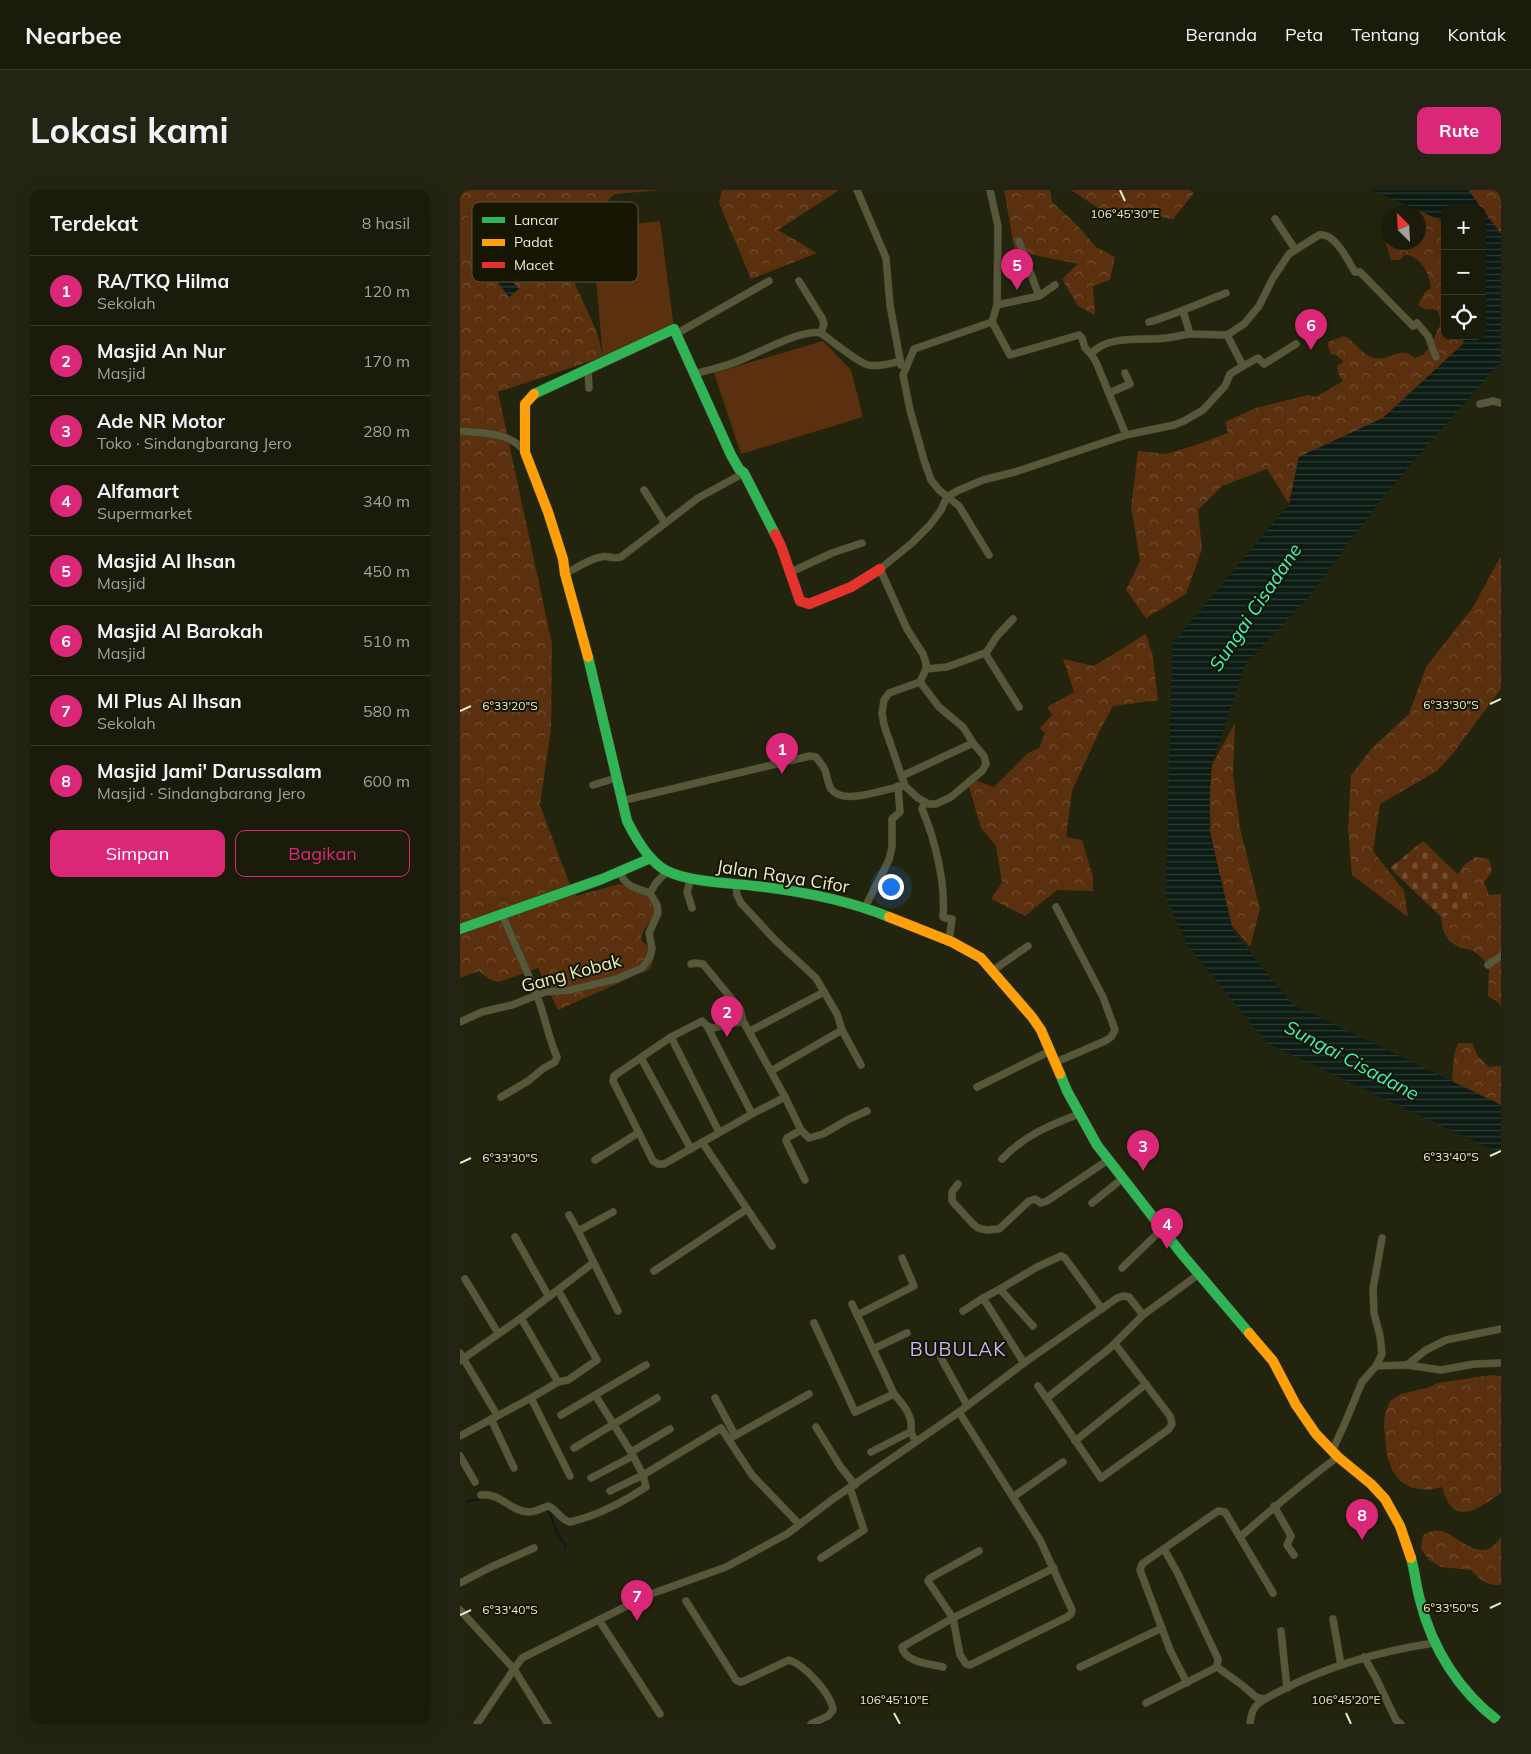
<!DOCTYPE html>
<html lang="id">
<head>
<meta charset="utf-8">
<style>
	:root { --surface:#1a1b0a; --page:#232413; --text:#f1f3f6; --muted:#9fa19c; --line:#38392b; --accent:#db2777 }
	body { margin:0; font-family:Mulish,sans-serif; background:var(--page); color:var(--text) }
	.controls { position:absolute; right:15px; top:15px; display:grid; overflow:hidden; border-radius:10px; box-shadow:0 5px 20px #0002 }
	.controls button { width:45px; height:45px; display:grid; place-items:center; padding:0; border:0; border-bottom:1px solid var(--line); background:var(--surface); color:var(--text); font:25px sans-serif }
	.compass { position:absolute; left:921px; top:15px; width:45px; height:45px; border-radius:50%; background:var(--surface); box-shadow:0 5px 20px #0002; rotate:336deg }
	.you { position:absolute; left:430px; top:696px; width:18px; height:18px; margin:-12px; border:4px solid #fff; border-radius:50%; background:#1a73e8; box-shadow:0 0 0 8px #1a73e833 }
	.badge { display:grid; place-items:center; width:32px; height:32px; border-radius:50%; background:var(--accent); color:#fff; font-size:16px; font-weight:700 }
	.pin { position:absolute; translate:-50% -41px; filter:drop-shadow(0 1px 2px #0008) }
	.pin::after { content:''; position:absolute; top:26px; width:18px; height:15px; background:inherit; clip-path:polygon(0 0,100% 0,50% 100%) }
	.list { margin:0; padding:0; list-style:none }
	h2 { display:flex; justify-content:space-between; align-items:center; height:65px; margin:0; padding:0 20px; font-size:21px }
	h2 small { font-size:16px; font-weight:400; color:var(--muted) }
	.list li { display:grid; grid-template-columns:32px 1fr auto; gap:15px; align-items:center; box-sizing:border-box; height:70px; padding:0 20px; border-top:1px solid var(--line) }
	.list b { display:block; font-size:19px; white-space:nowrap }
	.list p { margin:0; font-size:16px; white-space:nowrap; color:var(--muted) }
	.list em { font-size:16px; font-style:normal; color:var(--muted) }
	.actions { display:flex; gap:10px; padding:15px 20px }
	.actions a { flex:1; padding:11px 0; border:1px solid var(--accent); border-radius:10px; text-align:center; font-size:18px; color:var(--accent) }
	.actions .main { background:var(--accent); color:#fff }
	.icon { flex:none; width:28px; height:28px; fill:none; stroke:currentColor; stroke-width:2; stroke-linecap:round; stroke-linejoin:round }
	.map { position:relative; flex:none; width:1041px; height:1534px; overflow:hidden; border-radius:10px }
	header { display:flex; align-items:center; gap:30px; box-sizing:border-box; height:70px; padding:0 25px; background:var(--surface); border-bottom:1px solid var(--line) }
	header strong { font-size:24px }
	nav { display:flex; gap:28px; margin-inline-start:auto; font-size:18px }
	.intro { display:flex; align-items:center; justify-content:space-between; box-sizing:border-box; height:120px; padding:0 30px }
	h1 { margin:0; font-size:35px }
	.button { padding:12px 22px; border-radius:10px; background:var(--accent); color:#fff; font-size:18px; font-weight:700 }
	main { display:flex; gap:30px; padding:0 30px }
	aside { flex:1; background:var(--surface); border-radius:10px; box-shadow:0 5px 20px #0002 }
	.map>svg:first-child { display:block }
	.grass { fill:#5b300f }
	.forest { fill:url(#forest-crowns) }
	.cemetery { fill:url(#cemetery-stones) }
	.water { fill:url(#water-rules) }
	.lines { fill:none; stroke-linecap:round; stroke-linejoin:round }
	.stream { stroke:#0c1c15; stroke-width:2.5 }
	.street-casing { stroke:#3d3e2c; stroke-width:8 }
	.fast-casing { stroke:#3d3e2c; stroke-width:11 }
	.slow-casing { stroke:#3d3e2c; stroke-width:11 }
	.jam-casing { stroke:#3d3e2c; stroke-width:11 }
	.street { stroke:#57583a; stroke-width:7 }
	.fast { stroke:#30b455; stroke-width:10 }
	.slow { stroke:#ff9f0a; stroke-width:10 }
	.jam { stroke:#e5322d; stroke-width:10 }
	.ticks { fill:none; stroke:#e9ecc7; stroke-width:2 }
	.labels { text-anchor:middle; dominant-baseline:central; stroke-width:4; stroke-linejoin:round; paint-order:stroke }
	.street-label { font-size:18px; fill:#e9ecc7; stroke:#151500 }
	.water-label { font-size:19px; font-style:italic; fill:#3ff3c5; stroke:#151500 }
	.neighbourhood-label { font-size:19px; letter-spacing:1px; fill:#c1b6fd; stroke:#151500 }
	.key { fill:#151500; stroke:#55563c; stroke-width:1 }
	.key-label { font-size:14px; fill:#e9ecc7 }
	.ticks-label { font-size:12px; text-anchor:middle; fill:#e9ecc7; stroke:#151500; stroke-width:4; stroke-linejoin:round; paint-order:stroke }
</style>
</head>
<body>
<header>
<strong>Nearbee</strong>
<nav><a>Beranda</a><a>Peta</a><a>Tentang</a><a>Kontak</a></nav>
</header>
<div class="intro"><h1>Lokasi kami</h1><a class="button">Rute</a></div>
<main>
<aside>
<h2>Terdekat<small>8 hasil</small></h2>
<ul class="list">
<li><span class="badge">1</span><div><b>RA/TKQ Hilma</b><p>Sekolah</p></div><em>120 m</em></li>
<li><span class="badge">2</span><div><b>Masjid An Nur</b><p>Masjid</p></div><em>170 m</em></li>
<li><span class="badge">3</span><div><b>Ade NR Motor</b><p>Toko · Sindangbarang Jero</p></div><em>280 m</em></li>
<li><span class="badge">4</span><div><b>Alfamart</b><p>Supermarket</p></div><em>340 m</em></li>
<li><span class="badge">5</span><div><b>Masjid Al Ihsan</b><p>Masjid</p></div><em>450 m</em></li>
<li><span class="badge">6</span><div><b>Masjid Al Barokah</b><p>Masjid</p></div><em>510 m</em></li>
<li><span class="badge">7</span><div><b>MI Plus Al Ihsan</b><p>Sekolah</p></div><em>580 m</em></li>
<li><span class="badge">8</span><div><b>Masjid Jami' Darussalam</b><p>Masjid · Sindangbarang Jero</p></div><em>600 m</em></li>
</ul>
<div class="actions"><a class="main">Simpan</a><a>Bagikan</a></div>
</aside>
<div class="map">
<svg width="1041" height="1534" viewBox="0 0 1041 1534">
	<defs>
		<pattern id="forest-crowns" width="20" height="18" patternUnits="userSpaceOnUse" patternTransform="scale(1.25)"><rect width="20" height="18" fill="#5b300f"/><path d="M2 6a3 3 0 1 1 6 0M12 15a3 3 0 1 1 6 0" fill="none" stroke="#734e30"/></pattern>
		<pattern id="cemetery-stones" width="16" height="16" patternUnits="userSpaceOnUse" patternTransform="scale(1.25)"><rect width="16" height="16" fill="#5b300f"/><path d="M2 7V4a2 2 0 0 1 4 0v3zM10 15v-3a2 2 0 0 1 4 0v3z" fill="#734e30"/></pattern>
		<pattern id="water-rules" width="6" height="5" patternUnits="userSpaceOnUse" patternTransform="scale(1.25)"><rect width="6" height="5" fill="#0c1c15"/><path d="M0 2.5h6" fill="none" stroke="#2f3d36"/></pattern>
	</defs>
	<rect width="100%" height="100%" fill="#23240d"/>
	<g class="grass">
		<path d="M25 12 57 51 21 80 0 54V32Z"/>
		<path d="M978 16 985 23V58L959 40 958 22H945L943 19Z"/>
		<path d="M200 31 214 139 143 167 135 79 116 69 119 49 129 48 135 38Z"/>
		<path d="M363 151 391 180 403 227 281 264 254 183Z"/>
	</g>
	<g class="forest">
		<path d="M0 0H202L154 4 114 48 110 83 137 142 143 167 38 202 92 454 91 539 80 615 108 690 116 706 160 694 191 708 196 716 194 729C186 734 183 740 181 749 191 762 197 763 190 779L98 820 78 778 39 792 29 789 19 781 0 788V54L21 79 57 51 25 12 0 32Z"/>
		<path d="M262 0H379L318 40 357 63 291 89 259 13Z"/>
		<path d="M544 0H590L592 12 615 33 636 57 655 67 650 90 633 96 635 125 618 116 602 89 618 74 555 61Z"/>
		<path d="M611 0H730L734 3 713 29 678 23 641 20Z"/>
		<path d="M1008 0H1041V44Z"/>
		<path d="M959 36H969L985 49V146H1004L1003 154 923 228 839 267 829 314 807 279 762 296 738 320 742 359 726 404 686 428 666 400 680 371 671 317 678 261 706 264 736 255 768 243 765 232 796 218 848 205 856 207 883 191 879 185 877 176 883 172 877 165 871 164 868 156V152L884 146C895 151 902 165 913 168 932 172 939 154 955 168L963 165 970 157 980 135V127L977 120 970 119 966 120 958 115 965 102 971 98C970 83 960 65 944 65L940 70H931L926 54 928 51V52H958Z"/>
		<path d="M1041 366V499L991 566 977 581 920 614 913 661 944 701 948 727 892 685 888 639 891 585 913 557 949 524 966 477 1013 417Z"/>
		<path d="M686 444 693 467 698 510 653 516 639 542 612 601 606 647 622 650 633 687V701L597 700 565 726 531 709 542 692 536 656 521 638 506 587 534 597 568 563 579 558 585 544 580 538 592 525 587 517 614 502 603 469 634 476Z"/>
		<path d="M775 533 773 584 780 638 800 719 790 757 771 734 737 652 751 637 749 609 752 575Z"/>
		<path d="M1015 667 1029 669 1032 682 1024 692 1029 705 1041 704V817L1039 813 1028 806 1029 778 1022 768 1012 760 1000 758 989 751 983 740 981 727 982 710 1004 675Z"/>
		<path d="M998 853H1012L1018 866 1029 877 1041 876V915L992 891 994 865Z"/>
		<path d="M1031 1185 1041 1186V1303C1017 1320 993 1338 982 1297L968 1300 952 1298 940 1291 932 1280 927 1265 924 1236 925 1223 930 1211 941 1204 967 1198 978 1193Z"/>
		<path d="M975 1340C980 1341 986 1342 990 1345 1008 1355 1025 1372 1041 1347V1395C1027 1396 1020 1390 1011 1380L981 1377 969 1370 961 1359 963 1345Z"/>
	</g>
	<path class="cemetery" d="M963 651 1009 695V718L981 727 930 678Z"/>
	<g class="water">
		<path d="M911 0H1008L1022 19H985V32Z"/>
		<path d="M1022 19 1041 44V171L924 306 851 404 785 475 751 577 749 637 773 741 832 814 1041 915V964L807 853 727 755 706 706 712 454 829 314 839 267 923 228 1003 154 1006 146H1022V101L1024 96 1022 90Z"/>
		<path d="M41 78 59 99 49 107 32 85Z"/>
	</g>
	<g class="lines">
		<g class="stream">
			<path d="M7 1312 22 1308"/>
			<path d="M89 1320 97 1343 106 1356"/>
		</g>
		<g class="street-casing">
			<g id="street">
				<path d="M397 0 426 68 430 115 441 175"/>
				<path d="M815 29 835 59"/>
				<path d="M559 51 579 106"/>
				<path d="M339 91 362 128 364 134 361 143"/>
				<path d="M537 115 579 106 595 95"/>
				<path d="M532 132 550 165 619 145 622 148 625 158 631 164"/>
				<path d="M689 132C716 124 740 113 766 103"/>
				<path d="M216 144 309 91"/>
				<path d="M767 145 784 134 799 116 813 88 829 64 859 45C875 42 888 71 895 82H900L953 136 957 133 968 146 976 167"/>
				<path d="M783 176 798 168 804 174 836 154"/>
				<path d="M128 179 129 198"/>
				<path d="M234 184C248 180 264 177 278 171 299 163 341 139 361 143 372 151 397 172 408 175 419 177 430 174 440 171"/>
				<path d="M649 203 670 194 665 183"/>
				<path d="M1020 214 1033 211 1041 213"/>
				<path d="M0 241C23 243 51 242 65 262"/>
				<path d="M666 245 636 172 631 164C648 144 683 151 706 148 714 147 722 145 730 144L723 121"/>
				<path d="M184 300 205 333"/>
				<path d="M529 365 499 316 479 300 471 290 464 270 450 220 443 185 454 159 532 132 537 115 538 36 530 0"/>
				<path d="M331 382 372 363 402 353"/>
				<path d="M105 384C116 378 129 369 141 367 149 365 153 370 161 367L238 308 284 283"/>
				<path d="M526 463 537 446 553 429"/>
				<path d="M466 479 487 477 525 463 559 517"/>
				<path d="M460 492 479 517 503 537 513 553 524 566 526 574 522 581 491 607 476 614H469L458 608 445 596 424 535 422 523 424 510 429 503 460 492 466 479V473L463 464 447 439 420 379 452 353 470 335 481 320 487 307 497 301 523 290 555 282 666 245 714 235 724 231 743 220 765 196 770 184 783 176 767 145 730 144"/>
				<path d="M442 586 513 553"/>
				<path d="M133 595 156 588"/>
				<path d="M161 611 350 566 356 567C359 571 363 576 365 580 367 586 368 594 371 599 384 617 427 597 445 596"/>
				<path d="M465 612 462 619C475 649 486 694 483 727L485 728 492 729 489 751"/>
				<path d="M160 682C165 697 176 698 190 703"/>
				<path d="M231 688 227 702 232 718"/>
				<path d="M276 695 277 705 281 713 316 751 356 788 377 824 382 840 401 875"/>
				<path d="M405 717 429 670 432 657V629L440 622 438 596"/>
				<path d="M596 717 643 807 655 840 651 847 645 851 596 872"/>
				<path d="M231 774 235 773 243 774 280 819 283 831 325 907 292 924 204 974H198L193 971 153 891 154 886 211 847 242 831 247 836 253 838 283 831"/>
				<path d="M1028 775 1041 766"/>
				<path d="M532 781 568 756"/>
				<path d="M0 832 22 822 52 815 85 802 110 800 136 794 156 789 182 778 190 767 192 759 189 743 198 723 197 715 190 703 196 693 207 681"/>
				<path d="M247 836 292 924"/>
				<path d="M290 841 364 802"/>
				<path d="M211 847 259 942"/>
				<path d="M181 868 231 959"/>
				<path d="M311 881 382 840"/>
				<path d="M517 897 590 861"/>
				<path d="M41 907 68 891 84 878 95 872 97 867C88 847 85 826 77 806 66 778 53 751 42 724"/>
				<path d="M325 907 341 940 349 948 363 944 389 929 407 921"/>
				<path d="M341 940 327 948 326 951 345 990"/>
				<path d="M242 952 312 1056"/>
				<path d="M542 969C565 945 588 936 619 924"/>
				<path d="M135 970 178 943"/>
				<path d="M498 994 492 1002V1011L513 1034 518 1038 527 1040 539 1039 569 1011 575 1009 581 1013 587 1011 648 970"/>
				<path d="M632 1013 663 988"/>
				<path d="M153 1022 118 1041 158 1121"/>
				<path d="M109 1025 118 1041"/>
				<path d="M55 1047 89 1107"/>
				<path d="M662 1078 702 1039"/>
				<path d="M194 1081 287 1019"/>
				<path d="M5 1089 38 1143"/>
				<path d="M540 1099 577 1077 601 1066 605 1068 642 1119"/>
				<path d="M523 1108 564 1173"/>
				<path d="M392 1114 434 1204C441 1212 449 1221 451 1232 452 1243 449 1241 456 1251"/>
				<path d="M503 1121 523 1108 540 1099 573 1136"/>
				<path d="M397 1125 454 1096 442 1068"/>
				<path d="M61 1128 98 1192"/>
				<path d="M354 1133 395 1222 434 1204"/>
				<path d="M413 1159 447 1143"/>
				<path d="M0 1163 37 1225"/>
				<path d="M481 1168 507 1215"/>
				<path d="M0 1171 61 1128 133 1073"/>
				<path d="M947 1175 966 1160 986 1150 1041 1139"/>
				<path d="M916 1176 947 1175 981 1180 1014 1174 1041 1173"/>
				<path d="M578 1196 641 1288 709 1239 712 1234 710 1226 655 1154"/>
				<path d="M135 1205 171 1262 183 1285 261 1238 292 1285 339 1334"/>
				<path d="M71 1208 98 1192 108 1190 137 1170 98 1100"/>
				<path d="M255 1208 275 1245"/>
				<path d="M587 1208 650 1158 683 1125 739 1084"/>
				<path d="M499 1222 580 1350 612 1420 611 1424 607 1427 510 1475 506 1474 500 1465 493 1428 468 1391 470 1388 519 1361"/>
				<path d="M101 1225 186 1175"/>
				<path d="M31 1229 54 1278"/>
				<path d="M356 1237 380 1276 395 1295"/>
				<path d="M0 1246 71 1208 110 1286"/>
				<path d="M269 1249 349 1204"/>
				<path d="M615 1251 686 1194"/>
				<path d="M114 1258 197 1208"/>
				<path d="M872 1261 885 1233 902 1192 916 1176 922 1164 920 1146 914 1123 913 1099 922 1048"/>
				<path d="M171 1262 210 1239"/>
				<path d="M411 1262 450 1242"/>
				<path d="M0 1266 15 1292"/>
				<path d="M131 1288 173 1266"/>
				<path d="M21 1305C40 1302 51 1322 69 1322 76 1322 82 1318 88 1316 98 1320 100 1330 110 1332 139 1325 161 1313 186 1297L183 1285 150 1301"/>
				<path d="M553 1307 603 1272"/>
				<path d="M814 1316 831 1346 827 1355 834 1365"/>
				<path d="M780 1347C812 1319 843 1292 878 1267"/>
				<path d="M704 1359 717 1382 758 1469 757 1477"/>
				<path d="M361 1368 404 1340 390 1298"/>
				<path d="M0 1393 31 1377 74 1358"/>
				<path d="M226 1411 276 1490 280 1492 284 1491 329 1470C345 1475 371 1504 373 1520L368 1526 351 1534"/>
				<path d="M0 1420 54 1479 62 1468 191 1404 266 1377 327 1344 373 1309 499 1222 564 1173 657 1108 663 1106 669 1107 683 1125"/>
				<path d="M873 1429 881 1475"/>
				<path d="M139 1430 200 1524"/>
				<path d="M821 1441 827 1498"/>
				<path d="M904 1467 916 1488 936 1530 941 1534"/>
				<path d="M483 1477C470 1474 444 1472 442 1457L493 1428 594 1378"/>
				<path d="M620 1477 702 1438"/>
				<path d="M727 1493 710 1460 680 1380 682 1374 758 1321 765 1322 813 1403"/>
				<path d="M686 1513 757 1477 782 1495 796 1507 804 1509"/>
				<path d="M17 1534 54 1479 88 1534"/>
				<path d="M790 1534C791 1528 791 1521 796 1516 802 1509 813 1505 822 1500 870 1475 921 1461 974 1453"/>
			</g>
		</g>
		<g class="fast-casing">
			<g id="fast">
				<path d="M74 204 214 139 271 265 279 279 284 283 315 344"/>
				<path d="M128 467 167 631C176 649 189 672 207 681 229 692 270 693 295 696 340 701 387 710 429 727"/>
				<path d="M0 739 142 689 191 668"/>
				<path d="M600 884 607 901 637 955 721 1063 789 1143"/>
				<path d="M951 1368C955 1382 956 1396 960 1410 972 1459 1000 1503 1041 1533"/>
			</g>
		</g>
		<g class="slow-casing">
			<g id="slow">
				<path d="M74 204 65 214V262L88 322 103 369 105 384 128 467"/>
				<path d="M429 727 492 752 521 768 572 827 581 840 600 884"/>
				<path d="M789 1143 813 1171 836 1215 856 1244 878 1267 911 1294 925 1309 940 1336 951 1368"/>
			</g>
		</g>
		<g class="jam-casing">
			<path id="jam" d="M315 344 321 356 340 411 349 414 391 397 420 379"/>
		</g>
		<use href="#street" class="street"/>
		<use href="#fast" class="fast"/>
		<use href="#slow" class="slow"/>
		<use href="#jam" class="jam"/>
	</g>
	<path class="ticks" d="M660 0 665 11M1030 514 1041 509M0 521 11 516M1030 966 1041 961M0 973 11 968M1030 1418 1041 1413M0 1425 11 1420M434 1523 440 1534M886 1523 891 1534"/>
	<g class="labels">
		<g class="street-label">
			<text transform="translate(323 686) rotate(9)">Jalan Raya Cifor</text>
			<text transform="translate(111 783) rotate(-15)">Gang Kobak</text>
		</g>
		<g class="water-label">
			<text transform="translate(795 417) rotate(-56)">Sungai Cisadane</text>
			<text transform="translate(892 870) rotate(28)">Sungai Cisadane</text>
		</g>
		<g class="neighbourhood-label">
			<text x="498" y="1159">BUBULAK</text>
		</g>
	</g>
	<rect x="12" y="12" width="166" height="80" rx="8" class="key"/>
	<rect x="22" y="27" width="23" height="6" fill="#30b455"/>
	<rect x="22" y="49" width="23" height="7" fill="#ff9f0a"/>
	<rect x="22" y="72" width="23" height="6" fill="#e5322d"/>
	<g class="key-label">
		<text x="54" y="35">Lancar</text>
		<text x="54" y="57">Padat</text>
		<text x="54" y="80">Macet</text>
	</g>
	<g class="ticks-label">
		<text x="665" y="28">106°45'30"E</text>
		<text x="991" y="519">6°33'30"S</text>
		<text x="50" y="520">6°33'20"S</text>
		<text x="991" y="971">6°33'40"S</text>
		<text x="50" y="972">6°33'30"S</text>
		<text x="991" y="1422">6°33'50"S</text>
		<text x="50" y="1424">6°33'40"S</text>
		<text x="434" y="1514">106°45'10"E</text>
		<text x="886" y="1514">106°45'20"E</text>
	</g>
</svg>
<div class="controls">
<button>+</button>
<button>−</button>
<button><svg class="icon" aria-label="locate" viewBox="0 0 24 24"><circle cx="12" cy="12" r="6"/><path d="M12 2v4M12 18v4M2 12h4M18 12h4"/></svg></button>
</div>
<svg class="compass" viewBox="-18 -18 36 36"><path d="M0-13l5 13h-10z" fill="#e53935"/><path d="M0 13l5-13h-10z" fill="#9fa19c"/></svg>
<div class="you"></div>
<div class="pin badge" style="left:322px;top:584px">1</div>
<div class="pin badge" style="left:267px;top:847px">2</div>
<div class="pin badge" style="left:683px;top:981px">3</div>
<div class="pin badge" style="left:707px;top:1059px">4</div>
<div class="pin badge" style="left:557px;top:100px">5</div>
<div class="pin badge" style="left:851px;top:160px">6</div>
<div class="pin badge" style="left:177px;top:1431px">7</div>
<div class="pin badge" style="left:902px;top:1350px">8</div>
</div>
</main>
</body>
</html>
